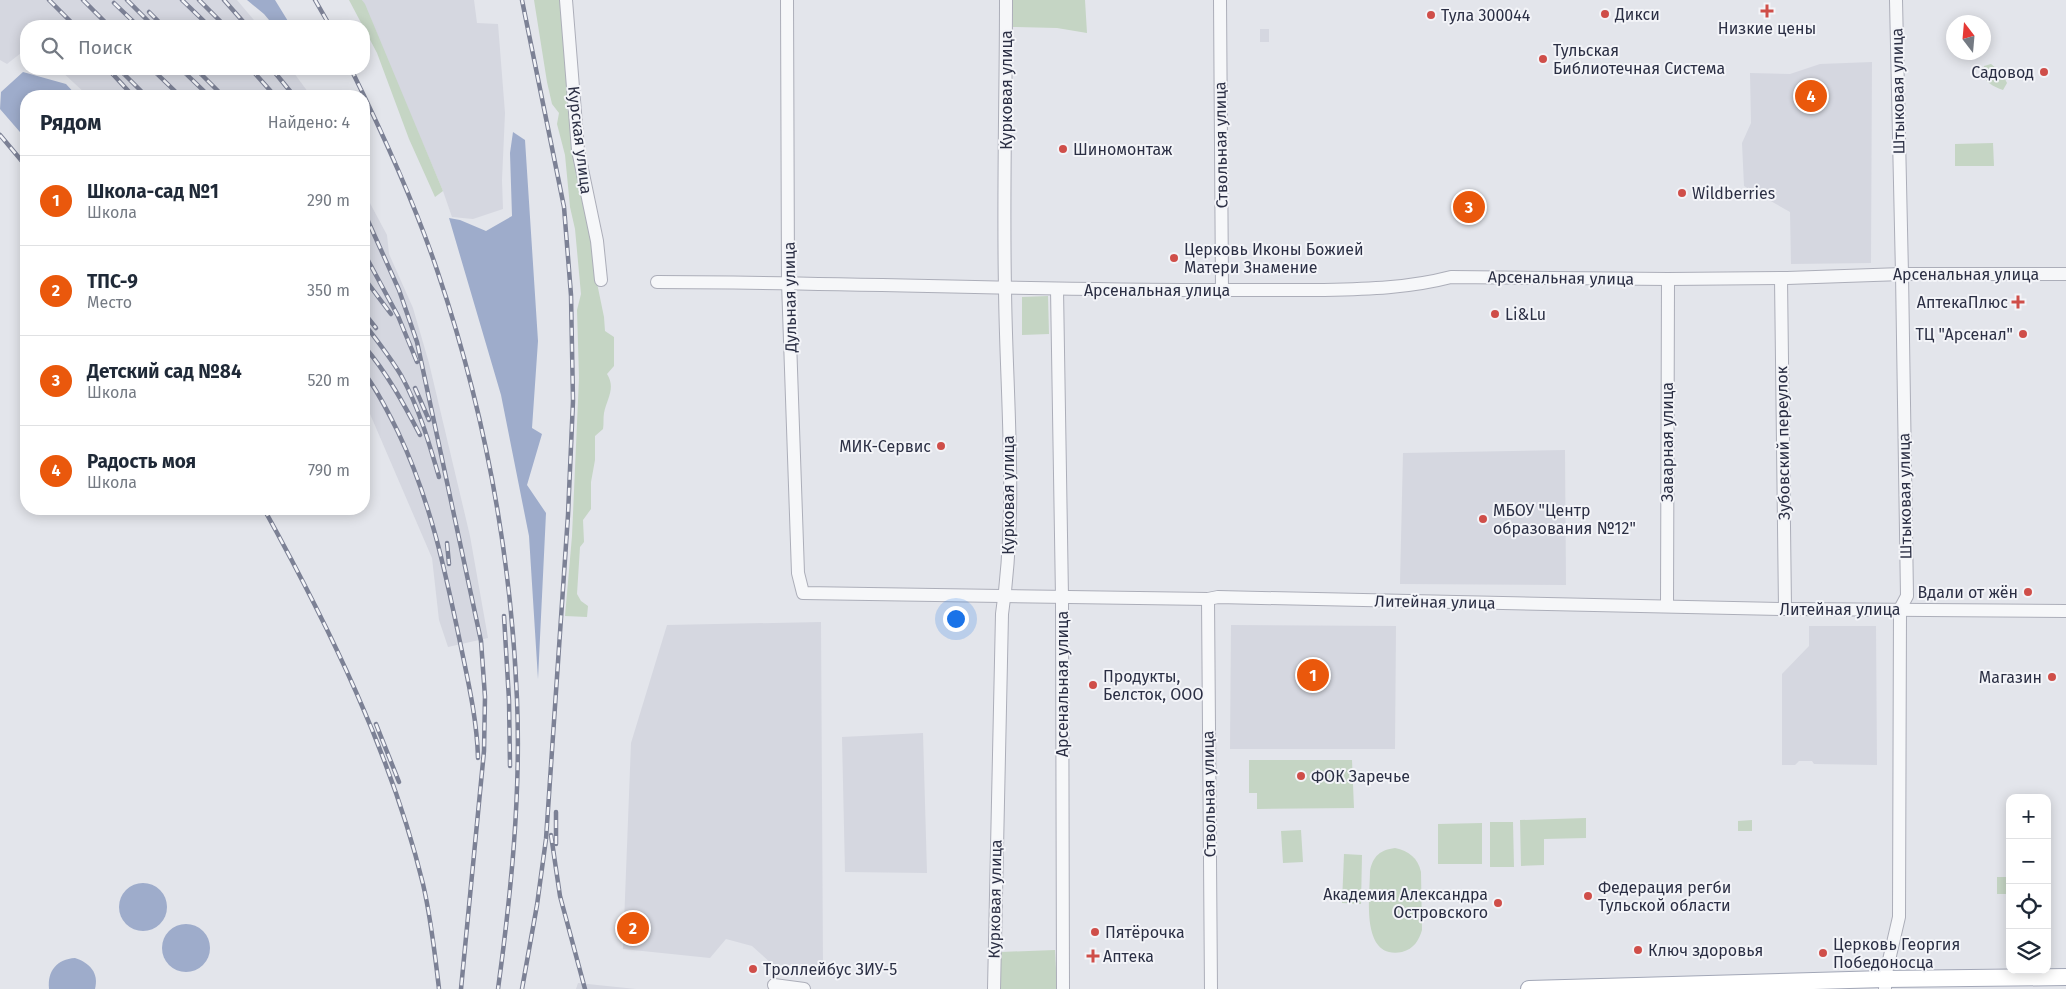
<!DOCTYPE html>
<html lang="ru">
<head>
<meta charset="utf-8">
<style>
	:root { --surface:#fff; --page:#f6f6f7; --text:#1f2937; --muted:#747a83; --line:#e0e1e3; --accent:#ea580c }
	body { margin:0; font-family:"Fira Sans",sans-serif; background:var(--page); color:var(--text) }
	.controls { position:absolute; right:15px; bottom:15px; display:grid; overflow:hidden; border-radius:10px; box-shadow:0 2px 12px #0003 }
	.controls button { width:45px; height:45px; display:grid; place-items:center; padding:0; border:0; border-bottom:1px solid var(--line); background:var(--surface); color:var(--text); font:25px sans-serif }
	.compass { position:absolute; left:1946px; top:15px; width:45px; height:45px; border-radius:50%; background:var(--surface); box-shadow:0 2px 12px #0003; rotate:344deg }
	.you { position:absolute; left:955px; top:618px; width:18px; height:18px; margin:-12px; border:4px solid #fff; border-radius:50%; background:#1a73e8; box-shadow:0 0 0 8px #1a73e833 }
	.badge { display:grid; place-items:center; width:32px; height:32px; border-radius:50%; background:var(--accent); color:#fff; font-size:16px; font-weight:700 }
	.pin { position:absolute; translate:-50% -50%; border:2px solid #fff; box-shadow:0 1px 5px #0006 }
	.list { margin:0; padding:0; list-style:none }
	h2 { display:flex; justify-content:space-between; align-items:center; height:65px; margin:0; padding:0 20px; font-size:21px }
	h2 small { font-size:16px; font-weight:400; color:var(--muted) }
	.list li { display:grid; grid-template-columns:32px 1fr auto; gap:15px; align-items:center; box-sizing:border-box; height:90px; padding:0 20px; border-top:1px solid var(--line) }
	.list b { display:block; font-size:19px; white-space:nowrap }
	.list p { margin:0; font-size:16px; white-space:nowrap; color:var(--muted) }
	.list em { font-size:16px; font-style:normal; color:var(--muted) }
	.icon { flex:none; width:28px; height:28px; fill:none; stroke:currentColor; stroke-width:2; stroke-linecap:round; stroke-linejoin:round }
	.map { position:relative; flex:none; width:2066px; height:989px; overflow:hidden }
	.search { position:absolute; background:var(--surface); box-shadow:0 2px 12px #0003; left:20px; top:20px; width:350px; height:55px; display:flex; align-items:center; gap:12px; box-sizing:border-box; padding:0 18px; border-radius:20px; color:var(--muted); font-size:19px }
	.panel { position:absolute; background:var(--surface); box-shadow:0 2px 12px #0003; left:20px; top:90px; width:350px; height:425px; border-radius:20px }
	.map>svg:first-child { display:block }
	.built { fill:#d5d7e0 }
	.green { fill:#c5d5c4 }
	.water { fill:#9eaccb }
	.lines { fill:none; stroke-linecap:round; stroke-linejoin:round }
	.minor-casing { stroke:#acaeb9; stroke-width:14 }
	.major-casing { stroke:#a2a7b7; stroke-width:18 }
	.minor { stroke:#f6f7f9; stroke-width:12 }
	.major { stroke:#fff; stroke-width:16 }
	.rail-casing { stroke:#7c8195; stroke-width:4.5 }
	.rail { stroke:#f3f4f8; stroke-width:2.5; stroke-dasharray:8; stroke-linecap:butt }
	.poi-dot { fill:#cf4e49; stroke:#f3f4f8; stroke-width:2 }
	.labels { text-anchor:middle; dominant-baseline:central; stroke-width:4; stroke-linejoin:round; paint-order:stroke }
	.poi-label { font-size:16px; fill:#2b2f44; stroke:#f3f4f8; text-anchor:start }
	.street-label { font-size:16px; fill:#2b2f44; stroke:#f3f4f8 }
</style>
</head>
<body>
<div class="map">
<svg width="2066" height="989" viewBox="0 0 2066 989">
	<rect width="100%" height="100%" fill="#e3e5eb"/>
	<g class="built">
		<path d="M0 0H237L259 26H26V54L21 53 7 64 0 60Z"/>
		<path d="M362 0H474L477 23 498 24 505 113 502 180 503 209 473 219 452 217 443 191Z"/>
		<rect x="1260" y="29" width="9" height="13"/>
		<path d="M1872 62 1871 263 1791 264 1790 212 1744 186 1742 143 1751 123 1750 73 1790 74 1820 64Z"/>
		<path d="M59 69H291L311 96H88Z"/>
		<path d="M364 192 387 235 389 254 413 308 429 363 470 536 488 638 448 647 439 620 432 558 364 400Z"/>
		<path d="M1565 450 1566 585 1400 584 1403 453Z"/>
		<path d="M821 622 823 968 772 964 752 946 726 939 710 958 623 949 631 743 667 625Z"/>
		<path d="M1231 625 1396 626 1395 749H1230Z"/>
		<path d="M1809 626H1876L1877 765 1814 764 1812 761H1799L1795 765H1782V674L1809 646Z"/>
		<path d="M923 733 927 873 845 872 842 737Z"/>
		<path d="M578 983 636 989H576Z"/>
	</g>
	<g class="green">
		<path d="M349 0H362L365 4 443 191 435 197 409 139 377 53Z"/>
		<path d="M534 0H561L570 93C564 104 567 112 573 121L595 242 597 283 604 317 605 331 614 337V366L607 374C616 388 607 398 604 413 603 418 604 424 603 429L595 436V460L591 482V509L583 520 584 542 580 547 577 594 581 601 588 606 587 617 565 616 572 536 579 378 577 310 581 294 575 229 570 207 565 155 557 124 559 113 552 104 547 82Z"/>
		<path d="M1013 0H1085L1087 33 1057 28 1013 27Z"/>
		<path d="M1991 64 2002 73 2007 83 2003 90C1992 86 1979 80 1984 66Z"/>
		<path d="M1993 143 1994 166H1955V144Z"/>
		<path d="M1048 296 1049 334 1022 335V297Z"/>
		<path d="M1249 760H1352L1354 808 1257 809V793H1249Z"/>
		<path d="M1586 818V838L1544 839V865L1521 866 1520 820Z"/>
		<path d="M1752 820V831H1738V821Z"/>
		<path d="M1490 822H1513L1514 867H1490Z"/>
		<path d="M1482 823V864H1438V824Z"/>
		<path d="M1301 830 1303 862 1283 863 1281 831Z"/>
		<path d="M1395 848C1409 851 1418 858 1421 872L1422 930C1419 940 1414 949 1402 952 1360 960 1370 896 1370 871 1373 856 1380 850 1395 848Z"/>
		<path d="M1344 854 1362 855 1361 904 1342 903Z"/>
		<rect x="1997" y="877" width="13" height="17"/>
		<path d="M1055 950 1057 989H1001V952Z"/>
	</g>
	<g class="water">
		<path d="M247 0H275L291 26H274L264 14Z"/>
		<path d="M23 72 66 84 77 96H26V139L0 109 1 92Z"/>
		<path d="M513 132 525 140 538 341 532 428 542 434 527 485 546 513 538 679 529 536 501 395 449 218 460 220 486 231 512 216 510 153Z"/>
		<circle cx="143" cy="907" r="24"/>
		<circle cx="186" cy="948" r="24"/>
		<path d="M75 958C90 963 99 973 95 989H49C47 971 57 959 75 958Z"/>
	</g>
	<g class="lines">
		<g class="minor-casing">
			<g id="minor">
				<path d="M566 0 578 150 597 241 601 280"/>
				<path d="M787 0 788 282 798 573 803 593 1208 599 1218 597 1785 609 2066 611"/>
				<path d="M1220 0 1222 290"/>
				<path d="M1781 278 1785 609"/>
				<path d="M657 282C838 282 1019 290 1201 290 1242 290 1283 290 1324 290 1368 289 1409 288 1451 277L1668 279 1787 278 1902 274H2066"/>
				<path d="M1057 289 1062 597 1063 989"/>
				<path d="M1208 599 1211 989"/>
				<path d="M1667 606 1668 279"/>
				<path d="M774 985 804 989"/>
				<path d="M994 989 1002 614C1018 506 1006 396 1005 288 1003 192 1006 96 1006 0"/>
				<path d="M1885 989 1886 973 1899 917 1900 609 1907 596 1902 274 1896 0"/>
			</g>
		</g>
		<g class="major-casing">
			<path id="major" d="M1529 989 1885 979 2066 977"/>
		</g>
		<use href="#minor" class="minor"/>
		<use href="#major" class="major"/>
		<g class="rail-casing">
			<g id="rail">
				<path d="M49 0 75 26"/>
				<path d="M83 0 109 26"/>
				<path d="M127 0 153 26"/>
				<path d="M182 0 209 26"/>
				<path d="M199 0 225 26"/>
				<path d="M224 0 247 26"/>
				<path d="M315 0 330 26"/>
				<path d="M114 3 138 26"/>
				<path d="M149 12 163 26"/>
				<path d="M108 69 133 96"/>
				<path d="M119 69 146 96"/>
				<path d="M152 69 180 96"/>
				<path d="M181 69 209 96"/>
				<path d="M196 69 223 96"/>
				<path d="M251 69 275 96"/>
				<path d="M272 69 294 96"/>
				<path d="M351 69C383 134 414 201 437 270 484 408 511 554 517 699 521 795 511 894 498 989"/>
				<path d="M0 135 26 166"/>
				<path d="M364 212 399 290 417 342 481 641 485 697 484 751 461 989"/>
				<path d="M364 253 398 316 417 362"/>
				<path d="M364 278 391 314"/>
				<path d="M364 313 376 328"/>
				<path d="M364 323C377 341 391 358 402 377 419 408 429 443 439 477"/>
				<path d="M364 346C387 373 404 404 420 435"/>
				<path d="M364 373C378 391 388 412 398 432 430 499 445 570 460 642 468 681 477 719 478 758"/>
				<path d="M415 388 429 420"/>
				<path d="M264 509C329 627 391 753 423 884 431 918 435 954 439 989"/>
				<path d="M447 543 449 564"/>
				<path d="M504 616 509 700 510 766"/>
				<path d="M376 724 399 782"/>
				<path d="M551 835 560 896 585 989"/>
				<path d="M556 844V812"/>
				<path d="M522 989 537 905 546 839 568 515 573 401 571 295 564 207 522 0"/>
			</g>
		</g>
		<use href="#rail" class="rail"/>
	</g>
	<g class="poi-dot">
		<path d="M1764.5 3.5h5v5h5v5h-5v5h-5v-5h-5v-5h5z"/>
		<circle cx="1605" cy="14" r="5"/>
		<circle cx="1431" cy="15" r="5"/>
		<circle cx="1543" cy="59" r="5"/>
		<circle cx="2044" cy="72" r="5"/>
		<circle cx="1063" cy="149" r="5"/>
		<circle cx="1682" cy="193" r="5"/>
		<circle cx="1174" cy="258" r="5"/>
		<path d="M2015.5 294.5h5v5h5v5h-5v5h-5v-5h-5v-5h5z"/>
		<circle cx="1495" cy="314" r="5"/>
		<circle cx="2023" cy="334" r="5"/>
		<circle cx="941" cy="446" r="5"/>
		<circle cx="1483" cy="519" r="5"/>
		<circle cx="2028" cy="592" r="5"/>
		<circle cx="2052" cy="677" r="5"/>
		<circle cx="1093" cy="685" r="5"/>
		<circle cx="1301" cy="776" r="5"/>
		<circle cx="1588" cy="896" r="5"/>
		<circle cx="1498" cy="903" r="5"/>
		<circle cx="1095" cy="932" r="5"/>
		<circle cx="1638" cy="950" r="5"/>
		<circle cx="1823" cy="953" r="5"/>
		<path d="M1090.5 948.5h5v5h5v5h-5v5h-5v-5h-5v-5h5z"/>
		<circle cx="753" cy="969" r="5"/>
	</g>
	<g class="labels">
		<g class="poi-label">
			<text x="1615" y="14">Дикси</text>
			<text x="1441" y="15">Тула 300044</text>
			<text x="1767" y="28" text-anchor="middle">Низкие цены</text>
			<text x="1553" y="50">Тульская<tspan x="1553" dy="18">Библиотечная Система</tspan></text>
			<text x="2034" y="72" text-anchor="end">Садовод</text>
			<text x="1073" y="149">Шиномонтаж</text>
			<text x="1692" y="193">Wildberries</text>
			<text x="1184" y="249">Церковь Иконы Божией<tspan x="1184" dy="18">Матери Знамение</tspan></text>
			<text x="2008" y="302" text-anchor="end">АптекаПлюс</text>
			<text x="1505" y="314">Li&amp;Lu</text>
			<text x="2013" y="334" text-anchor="end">ТЦ "Арсенал"</text>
			<text x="931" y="446" text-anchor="end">МИК-Сервис</text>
			<text x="1493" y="510">МБОУ "Центр<tspan x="1493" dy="18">образования №12"</tspan></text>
			<text x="2018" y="592" text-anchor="end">Вдали от жён</text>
			<text x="1103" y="676">Продукты,<tspan x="1103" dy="18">Белсток, ООО</tspan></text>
			<text x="2042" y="677" text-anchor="end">Магазин</text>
			<text x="1311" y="776">ФОК Заречье</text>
			<text x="1598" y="887">Федерация регби<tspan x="1598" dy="18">Тульской области</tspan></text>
			<text x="1488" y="894" text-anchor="end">Академия Александра<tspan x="1488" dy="18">Островского</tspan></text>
			<text x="1105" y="932">Пятёрочка</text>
			<text x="1833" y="944">Церковь Георгия<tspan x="1833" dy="18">Победоносца</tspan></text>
			<text x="1648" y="950">Ключ здоровья</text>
			<text x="1103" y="956">Аптека</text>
			<text x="763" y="969">Троллейбус ЗИУ-5</text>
		</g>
		<g class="street-label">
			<text transform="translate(1006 90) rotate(-90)">Курковая улица</text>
			<text transform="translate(1898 91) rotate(-91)">Штыковая улица</text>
			<text transform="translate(580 140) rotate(83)">Курская улица</text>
			<text transform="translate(1221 145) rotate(-91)">Ствольная улица</text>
			<text x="1966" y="274">Арсенальная улица</text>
			<text transform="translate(1561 278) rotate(1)">Арсенальная улица</text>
			<text x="1157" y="290">Арсенальная улица</text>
			<text transform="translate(790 297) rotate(-91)">Дульная улица</text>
			<text transform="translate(1667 442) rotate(-90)">Заварная улица</text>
			<text transform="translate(1783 443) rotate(-91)">Зубовский переулок</text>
			<text transform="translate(1008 495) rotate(-90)">Курковая улица</text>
			<text transform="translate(1905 496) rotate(-91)">Штыковая улица</text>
			<text transform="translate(1435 602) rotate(1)">Литейная улица</text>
			<text x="1840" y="609">Литейная улица</text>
			<text transform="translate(1062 684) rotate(-90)">Арсенальная улица</text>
			<text transform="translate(1209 794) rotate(-91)">Ствольная улица</text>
			<text transform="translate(995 899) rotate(-89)">Курковая улица</text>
		</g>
	</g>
</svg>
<div class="controls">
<button>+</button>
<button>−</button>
<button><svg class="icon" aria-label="locate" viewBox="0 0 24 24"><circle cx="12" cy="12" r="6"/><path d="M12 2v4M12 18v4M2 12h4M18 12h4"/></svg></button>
<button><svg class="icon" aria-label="layers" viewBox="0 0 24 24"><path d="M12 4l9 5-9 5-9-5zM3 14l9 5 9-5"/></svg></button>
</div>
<svg class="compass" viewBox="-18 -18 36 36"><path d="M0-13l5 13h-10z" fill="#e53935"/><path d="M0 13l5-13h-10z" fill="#747a83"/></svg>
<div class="you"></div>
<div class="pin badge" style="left:1313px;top:675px">1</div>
<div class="pin badge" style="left:633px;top:928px">2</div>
<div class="pin badge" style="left:1469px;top:207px">3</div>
<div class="pin badge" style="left:1811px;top:96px">4</div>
<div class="search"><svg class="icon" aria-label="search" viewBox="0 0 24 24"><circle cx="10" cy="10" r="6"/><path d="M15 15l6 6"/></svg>Поиск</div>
<section class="panel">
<h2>Рядом<small>Найдено: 4</small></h2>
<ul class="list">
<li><span class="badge">1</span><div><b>Школа-сад №1</b><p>Школа</p></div><em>290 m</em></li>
<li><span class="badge">2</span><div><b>ТПС-9</b><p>Место</p></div><em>350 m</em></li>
<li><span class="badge">3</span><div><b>Детский сад №84</b><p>Школа</p></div><em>520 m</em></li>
<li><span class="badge">4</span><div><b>Радость моя</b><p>Школа</p></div><em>790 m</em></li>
</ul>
</section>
</div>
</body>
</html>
